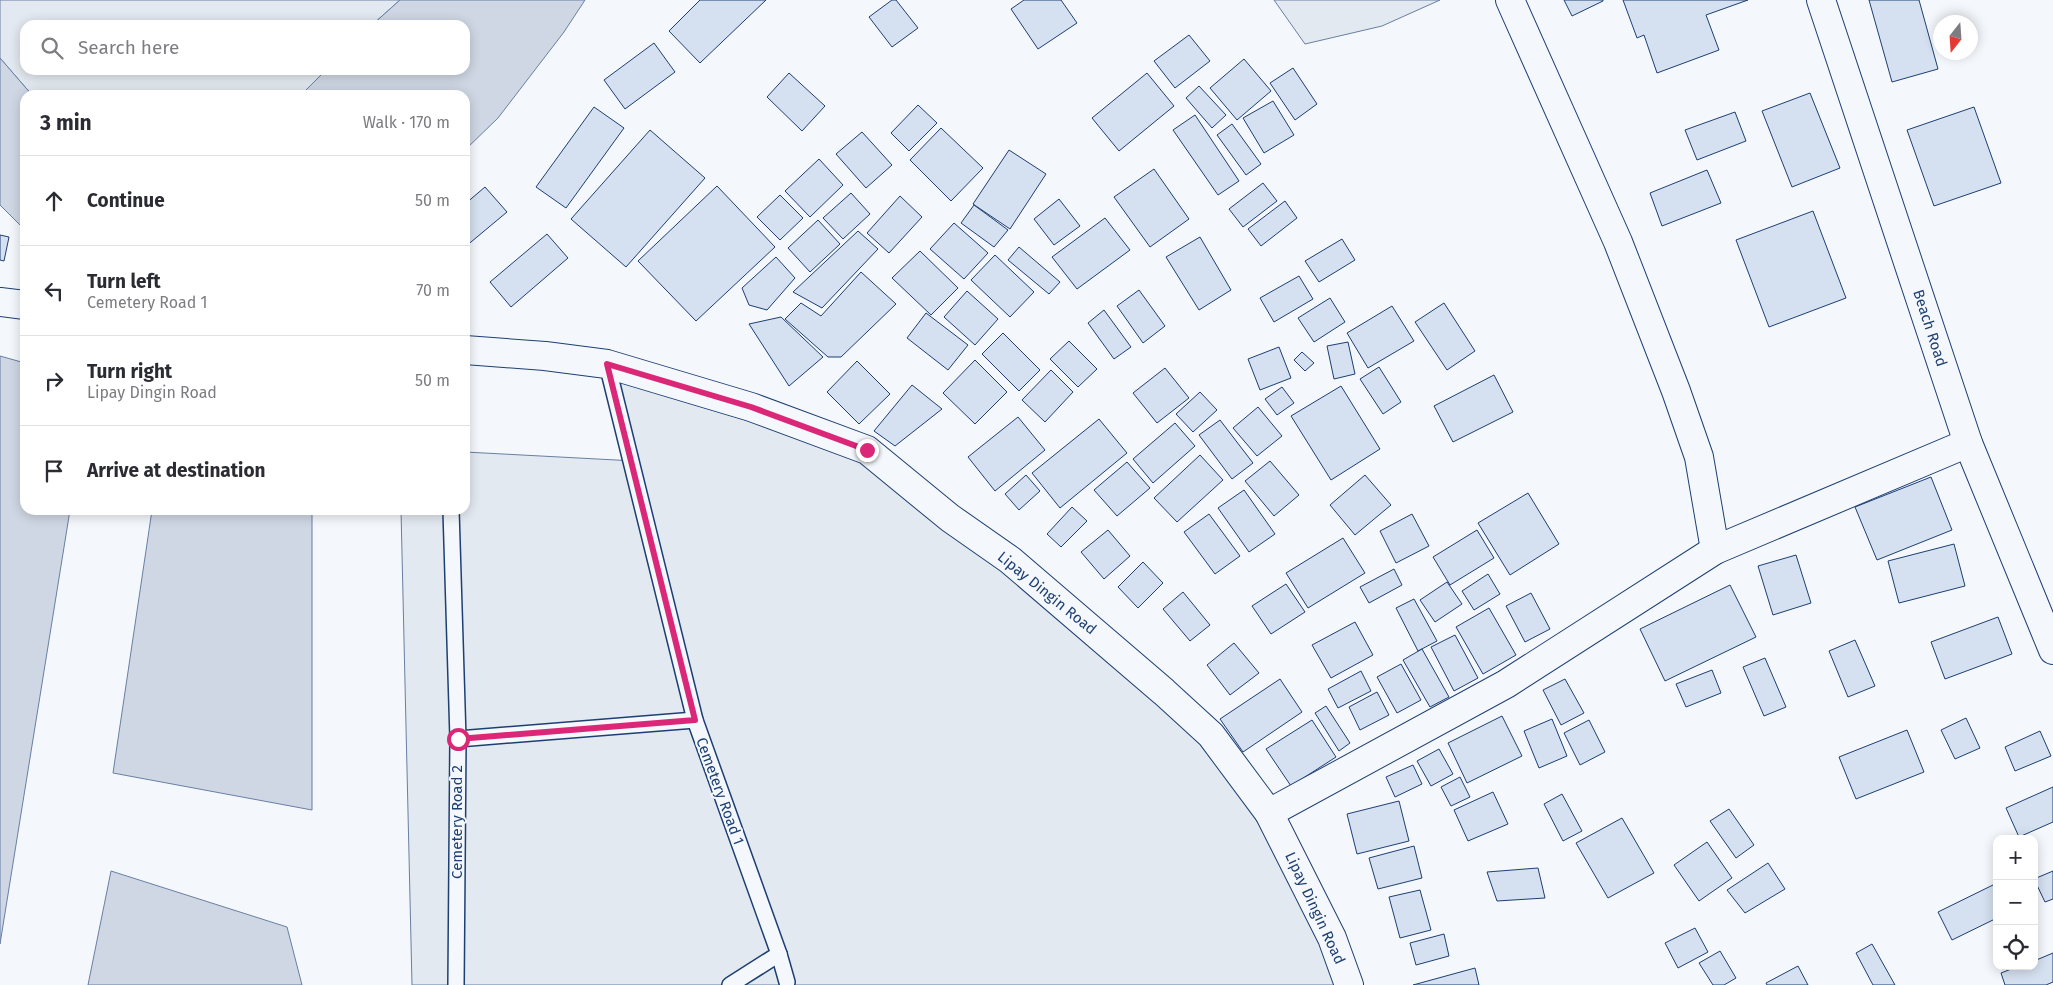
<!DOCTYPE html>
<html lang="en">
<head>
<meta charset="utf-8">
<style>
	:root { --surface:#fff; --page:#f2f2f3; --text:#2b2b33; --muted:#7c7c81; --line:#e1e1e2 }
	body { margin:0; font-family:"Fira Sans",sans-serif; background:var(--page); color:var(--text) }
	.controls { position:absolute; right:15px; bottom:15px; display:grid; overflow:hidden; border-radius:10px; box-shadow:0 2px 12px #0003 }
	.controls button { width:45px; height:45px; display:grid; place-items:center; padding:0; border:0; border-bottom:1px solid var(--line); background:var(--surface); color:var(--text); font:25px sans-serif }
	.compass { position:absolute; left:1933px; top:15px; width:45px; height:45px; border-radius:50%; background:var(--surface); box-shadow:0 2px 12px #0003; rotate:197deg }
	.stop { position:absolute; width:15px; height:15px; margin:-11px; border:4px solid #db2777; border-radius:50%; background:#fff }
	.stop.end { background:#db2777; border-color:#fff; box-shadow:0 1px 5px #0008 }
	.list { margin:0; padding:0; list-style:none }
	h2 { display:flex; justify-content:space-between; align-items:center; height:65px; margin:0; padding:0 20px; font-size:21px }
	h2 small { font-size:16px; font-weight:400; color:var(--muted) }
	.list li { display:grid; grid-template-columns:32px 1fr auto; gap:15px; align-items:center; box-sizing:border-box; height:90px; padding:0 20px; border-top:1px solid var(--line) }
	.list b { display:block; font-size:19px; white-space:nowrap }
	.list p { margin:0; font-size:16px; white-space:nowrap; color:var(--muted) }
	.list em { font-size:16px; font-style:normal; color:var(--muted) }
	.icon { flex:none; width:28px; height:28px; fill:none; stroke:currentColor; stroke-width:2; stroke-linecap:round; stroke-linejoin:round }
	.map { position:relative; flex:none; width:2053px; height:985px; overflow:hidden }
	.search { position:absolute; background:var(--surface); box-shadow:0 2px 12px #0003; left:20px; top:20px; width:450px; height:55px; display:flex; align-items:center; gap:12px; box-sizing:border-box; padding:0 18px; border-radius:15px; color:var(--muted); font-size:19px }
	.panel { position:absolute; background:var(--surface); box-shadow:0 2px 12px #0003; left:20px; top:90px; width:450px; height:425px; border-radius:15px }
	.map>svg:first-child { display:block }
	.green { fill:#e3e9f0; stroke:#687fa3 }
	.water { fill:#cfd7e4; stroke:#687fa3 }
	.building { fill:#d5e0f0; stroke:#1d3f73 }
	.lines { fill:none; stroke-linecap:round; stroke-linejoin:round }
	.service-casing { stroke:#1d3f73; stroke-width:18 }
	.minor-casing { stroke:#1d3f73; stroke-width:30 }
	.tertiary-casing { stroke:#1d3f73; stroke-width:30 }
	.service { stroke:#f4f7fb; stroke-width:15 }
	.minor { stroke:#f4f7fb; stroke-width:28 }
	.tertiary { stroke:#f4f7fb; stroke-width:28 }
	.route { stroke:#db2777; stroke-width:6 }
	.labels { text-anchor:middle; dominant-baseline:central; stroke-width:4; stroke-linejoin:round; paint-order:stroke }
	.street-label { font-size:15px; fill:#1d3f73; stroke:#f4f7fb }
</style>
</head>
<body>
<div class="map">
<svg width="2053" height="985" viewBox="0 0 2053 985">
	<rect width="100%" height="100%" fill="#f4f7fb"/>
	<g class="green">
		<path d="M0 0H400L372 25H25V70H326L305 91 298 95H32L0 58Z"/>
		<path d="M1274 0H1440L1382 26 1305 44Z"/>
		<path d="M616 381 755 423 871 465 1010 573 1207 745 1237 783 1326 944 1338 985H412L401 510H465V452L635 461Z"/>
	</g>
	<g class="water">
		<path d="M400 0H585L564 32 498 118 465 150V95H298L305 91 326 70H465V25H372Z"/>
		<path d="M0 58 32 95H25V230L0 205Z"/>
		<path d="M0 356 25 363V510H70L0 944Z"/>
		<path d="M152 510H312V810L113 773Z"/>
		<path d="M111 871 287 927 302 985H88Z"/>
	</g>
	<g class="building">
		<path d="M700 0H766L700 63 669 31Z"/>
		<path d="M892 0H896L918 28 892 47 869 17Z"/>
		<path d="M1024 0H1061L1077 23 1038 49 1011 9Z"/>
		<path d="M1564 0H1603V1L1572 16Z"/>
		<path d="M1623 0H1748L1706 15 1719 50 1657 73 1644 35 1637 38Z"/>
		<path d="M1869 0H1919L1938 69 1892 82Z"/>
		<path d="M1189 35 1210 61 1175 88 1154 61Z"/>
		<path d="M654 43 675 72 625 109 604 80Z"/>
		<path d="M1244 59 1271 91 1237 120 1210 88Z"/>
		<path d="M1293 68 1317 104 1295 120 1270 83Z"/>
		<path d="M789 73 825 106 802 131 767 97Z"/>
		<path d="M1147 73 1174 106 1119 151 1092 118Z"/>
		<path d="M1199 86 1226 115 1212 128 1186 98Z"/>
		<path d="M1810 93 1840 168 1792 187 1762 111Z"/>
		<path d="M1273 101 1294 135 1264 153 1243 118Z"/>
		<path d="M918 105 937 123 909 151 891 133Z"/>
		<path d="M594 107 624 128 566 208 536 187Z"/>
		<path d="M1974 107 2001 183 1934 206 1907 130Z"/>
		<path d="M1735 112 1746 141 1697 160 1685 130Z"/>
		<path d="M1195 115 1239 181 1218 195 1173 130Z"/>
		<path d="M1232 124 1261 164 1246 175 1217 135Z"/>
		<path d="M941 128 983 168 951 201 910 160Z"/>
		<path d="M650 130 705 178 626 267 571 219Z"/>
		<path d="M862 132 892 165 866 188 836 154Z"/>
		<path d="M1009 150 1046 174 1010 229 973 204Z"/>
		<path d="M819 159 843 185 810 217 785 191Z"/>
		<path d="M1154 169 1189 219 1150 247 1114 197Z"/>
		<path d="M1707 170 1721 203 1662 226 1650 193Z"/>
		<path d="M1263 183 1277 201 1243 227 1229 209Z"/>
		<path d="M717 186 775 247 696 321 638 261Z"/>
		<path d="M485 187 507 212 465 247V204Z"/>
		<path d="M851 193 870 214 843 239 823 218Z"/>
		<path d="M780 195 803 218 780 240 757 217Z"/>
		<path d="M900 196 922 217 889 253 867 233Z"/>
		<path d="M1059 199 1080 226 1054 245 1034 219Z"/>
		<path d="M1285 201 1297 218 1261 246 1248 229Z"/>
		<path d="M974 205 1008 230 994 247 961 223Z"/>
		<path d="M1813 211 1846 298 1769 327 1736 240Z"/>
		<path d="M1105 218 1130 250 1077 289 1052 257Z"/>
		<path d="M818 220 840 244 810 272 788 248Z"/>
		<path d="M954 223 988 253 964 279 930 249Z"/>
		<path d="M858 231 878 249 822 308 793 292Z"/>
		<path d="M547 234 568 258 511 307 490 282Z"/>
		<path d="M0 235 9 237 4 261 0 260Z"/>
		<path d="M1200 237 1231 290 1199 310 1166 257Z"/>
		<path d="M1342 239 1355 260 1319 282 1305 261Z"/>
		<path d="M1019 247 1060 282 1049 294 1008 260Z"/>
		<path d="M920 251 958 288 931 315 892 278Z"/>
		<path d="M995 255 1034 292 1010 317 971 280Z"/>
		<path d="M776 257 795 278 767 310 749 305 742 288Z"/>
		<path d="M861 272 896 304 841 357H828L785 319 801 303 821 316Z"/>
		<path d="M1299 276 1313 299 1274 322 1260 298Z"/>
		<path d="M1139 290 1165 326 1143 343 1117 306Z"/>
		<path d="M967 291 998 319 975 345 944 317Z"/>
		<path d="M1330 298 1345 322 1314 342 1298 318Z"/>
		<path d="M1444 303 1475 351 1447 370 1415 322Z"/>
		<path d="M1392 306 1414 341 1368 368 1347 333Z"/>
		<path d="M1104 310 1131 347 1114 359 1088 323Z"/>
		<path d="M926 313 968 345 948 370 907 338Z"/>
		<path d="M781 317 823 357 789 386 749 324Z"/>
		<path d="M1003 333 1040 370 1019 391 982 354Z"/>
		<path d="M1069 341 1097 369 1078 387 1050 359Z"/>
		<path d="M1348 342 1355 374 1334 379 1327 346Z"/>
		<path d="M1279 347 1291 378 1260 390 1248 359Z"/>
		<path d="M1302 352 1314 363 1305 371 1294 360Z"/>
		<path d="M975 360 1007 392 975 424 943 393Z"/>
		<path d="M857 361 890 394 859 424 827 392Z"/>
		<path d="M1379 367 1401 402 1383 414 1360 379Z"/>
		<path d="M1165 368 1189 398 1157 423 1133 393Z"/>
		<path d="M1051 370 1073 392 1045 422 1022 400Z"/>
		<path d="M1494 375 1513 412 1453 442 1434 406Z"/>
		<path d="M912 385 942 409 895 446 874 431Z"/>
		<path d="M1341 386 1380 449 1331 480 1291 416Z"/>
		<path d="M1282 387 1294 403 1277 415 1265 399Z"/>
		<path d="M1200 392 1217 410 1193 432 1176 414Z"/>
		<path d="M1258 407 1282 436 1257 456 1233 428Z"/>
		<path d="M1018 417 1045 450 995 491 968 457Z"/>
		<path d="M1099 419 1127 453 1060 508 1032 473Z"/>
		<path d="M1220 420 1253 463 1232 479 1199 435Z"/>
		<path d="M1175 423 1195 446 1153 483 1133 459Z"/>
		<path d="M1200 455 1223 480 1177 522 1154 498Z"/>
		<path d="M1270 461 1299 495 1274 516 1245 481Z"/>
		<path d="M1127 462 1150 488 1117 516 1094 490Z"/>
		<path d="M1026 475 1040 491 1019 510 1005 494Z"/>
		<path d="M1365 475 1391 505 1355 535 1330 505Z"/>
		<path d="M1931 477 1952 530 1877 560 1855 507Z"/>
		<path d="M1244 490 1275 534 1249 552 1218 508Z"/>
		<path d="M1528 493 1559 544 1510 575 1478 523Z"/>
		<path d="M1072 507 1087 521 1061 547 1047 534Z"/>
		<path d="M1209 514 1240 556 1215 574 1184 532Z"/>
		<path d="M1412 514 1429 546 1396 563 1380 531Z"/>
		<path d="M1108 530 1130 556 1104 579 1081 552Z"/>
		<path d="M1477 530 1494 558 1450 585 1433 557Z"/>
		<path d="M1343 538 1365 573 1308 608 1286 573Z"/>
		<path d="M1954 544 1965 586 1899 603 1888 561Z"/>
		<path d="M1796 555 1811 603 1773 615 1758 566Z"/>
		<path d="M1143 562 1163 583 1138 608 1118 587Z"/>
		<path d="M1394 569 1402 585 1369 603 1360 587Z"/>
		<path d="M1488 574 1500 594 1474 610 1462 591Z"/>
		<path d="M1447 582 1462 604 1435 622 1420 600Z"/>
		<path d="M1286 584 1305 612 1271 634 1252 606Z"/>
		<path d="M1730 585 1756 637 1665 681 1640 629Z"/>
		<path d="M1183 592 1210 625 1190 641 1163 609Z"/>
		<path d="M1531 593 1550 629 1525 642 1506 606Z"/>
		<path d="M1414 599 1437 641 1418 651 1396 608Z"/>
		<path d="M1489 608 1516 655 1483 674 1456 627Z"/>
		<path d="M1998 617 2012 654 1945 679 1931 642Z"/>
		<path d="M1355 622 1373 655 1331 678 1312 645Z"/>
		<path d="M1455 635 1478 678 1454 691 1431 647Z"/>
		<path d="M1855 640 1875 686 1848 697 1829 651Z"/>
		<path d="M1234 643 1259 673 1230 695 1207 665Z"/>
		<path d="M1422 649 1449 697 1430 707 1403 660Z"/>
		<path d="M1765 658 1786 707 1764 716 1743 667Z"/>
		<path d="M1401 664 1421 700 1397 713 1377 677Z"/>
		<path d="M1712 670 1721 693 1686 707 1676 684Z"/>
		<path d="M1361 671 1371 691 1338 708 1328 689Z"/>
		<path d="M1280 679 1302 712 1243 752 1220 719Z"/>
		<path d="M1565 679 1584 713 1561 725 1543 690Z"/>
		<path d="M1377 692 1389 715 1360 730 1349 707Z"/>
		<path d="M1326 706 1350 743 1339 751 1315 713Z"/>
		<path d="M1502 716 1522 756 1467 783 1448 743Z"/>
		<path d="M1966 718 1980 748 1955 759 1941 730Z"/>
		<path d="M1552 719 1567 756 1539 768 1524 731Z"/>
		<path d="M1312 720 1336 757 1291 786 1266 749Z"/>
		<path d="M1589 720 1605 752 1580 765 1564 733Z"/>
		<path d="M1907 730 1924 772 1856 799 1839 757Z"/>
		<path d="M2040 731 2051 756 2015 771 2005 747Z"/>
		<path d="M1439 749 1453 774 1431 786 1417 761Z"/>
		<path d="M1413 765 1422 784 1395 797 1386 777Z"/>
		<path d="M1460 777 1470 797 1451 806 1441 787Z"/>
		<path d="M2053 787V822L2019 837 2006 808Z"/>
		<path d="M1493 792 1508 824 1468 841 1454 810Z"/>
		<path d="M1562 794 1582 831 1563 841 1544 804Z"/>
		<path d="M1399 801 1409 841 1357 854 1347 814Z"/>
		<path d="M1729 809 1754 845 1736 858 1710 821Z"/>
		<path d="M1622 818 1654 873 1608 898 1576 843Z"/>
		<path d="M1707 842 1732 878 1699 901 1674 865Z"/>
		<path d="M1414 846 1422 878 1378 889 1369 858Z"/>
		<path d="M1768 863 1785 889 1745 913 1727 890Z"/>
		<path d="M1538 868 1545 898 1497 901 1487 872Z"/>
		<path d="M2053 871V899L2045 902 2034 879Z"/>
		<path d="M1997 883V918L1952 940 1938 912Z"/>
		<path d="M1420 890 1431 930 1400 938 1389 897Z"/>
		<path d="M1695 928 1708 952 1678 968 1665 943Z"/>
		<path d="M1444 934 1449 956 1416 965 1410 943Z"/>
		<path d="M1872 944 1895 985H1873L1856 953Z"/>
		<path d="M1720 951 1736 978 1724 985H1713L1699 963Z"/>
		<path d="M2053 953V982L2046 985H2005L2001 973 2019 966H2034V961Z"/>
		<path d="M1798 966 1808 985H1767L1766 983Z"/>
		<path d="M1475 968 1479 985H1413Z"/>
	</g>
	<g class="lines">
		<g class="service-casing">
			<g id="service">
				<path d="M607 364 695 720 779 954 787 982"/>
				<path d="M451 510 458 739 456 985"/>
				<path d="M458 739 695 720"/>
				<path d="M730 985 779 954"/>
			</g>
		</g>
		<g class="minor-casing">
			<g id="minor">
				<path d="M1510 0 1618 242 1676 391 1699 457 1715 550"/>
				<path d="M1821 0 1968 443 2053 650"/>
				<path d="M1269 813 1506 684 1715 550 1968 443"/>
			</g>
		</g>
		<g class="tertiary-casing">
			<g id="tertiary">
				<path d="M0 302 25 305"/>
				<path d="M465 350 545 356 607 364 751 407 867 450 950 518 1010 560 1164 692 1211 735 1269 813 1332 938 1349 985"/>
			</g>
		</g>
		<use href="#service" class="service"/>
		<use href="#minor" class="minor"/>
		<use href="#tertiary" class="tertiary"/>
	</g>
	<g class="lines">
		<path class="route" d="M458 739 695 720 607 364 751 407 867 450"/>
	</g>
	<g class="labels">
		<g class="street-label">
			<text transform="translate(1930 328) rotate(72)">Beach Road</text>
			<text transform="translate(1047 593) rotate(39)">Lipay Dingin Road</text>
			<text transform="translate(720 791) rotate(70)">Cemetery Road 1</text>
			<text transform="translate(457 822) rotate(-90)">Cemetery Road 2</text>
			<text transform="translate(1315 908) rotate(65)">Lipay Dingin Road</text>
		</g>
	</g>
</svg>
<div class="controls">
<button>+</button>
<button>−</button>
<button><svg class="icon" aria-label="locate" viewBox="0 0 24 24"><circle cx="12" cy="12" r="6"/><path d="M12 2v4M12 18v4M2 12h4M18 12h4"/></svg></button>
</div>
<svg class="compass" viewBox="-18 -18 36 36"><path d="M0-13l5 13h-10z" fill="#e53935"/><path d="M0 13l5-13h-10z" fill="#7c7c81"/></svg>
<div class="stop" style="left:458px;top:739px"></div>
<div class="stop end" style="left:867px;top:450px"></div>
<div class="search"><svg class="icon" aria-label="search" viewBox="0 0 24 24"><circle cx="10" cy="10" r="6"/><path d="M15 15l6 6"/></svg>Search here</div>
<section class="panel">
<h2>3 min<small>Walk · 170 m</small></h2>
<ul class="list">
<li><svg class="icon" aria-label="ahead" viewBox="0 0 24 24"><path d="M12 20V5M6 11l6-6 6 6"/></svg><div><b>Continue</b></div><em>50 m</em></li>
<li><svg class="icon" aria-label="left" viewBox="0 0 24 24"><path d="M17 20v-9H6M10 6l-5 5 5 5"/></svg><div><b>Turn left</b><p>Cemetery Road 1</p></div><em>70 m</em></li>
<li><svg class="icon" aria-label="right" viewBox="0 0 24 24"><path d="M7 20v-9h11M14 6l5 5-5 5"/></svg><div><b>Turn right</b><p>Lipay Dingin Road</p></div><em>50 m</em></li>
<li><svg class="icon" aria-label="arrive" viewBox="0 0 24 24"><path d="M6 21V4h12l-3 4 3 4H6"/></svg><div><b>Arrive at destination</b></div></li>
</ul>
</section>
</div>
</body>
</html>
